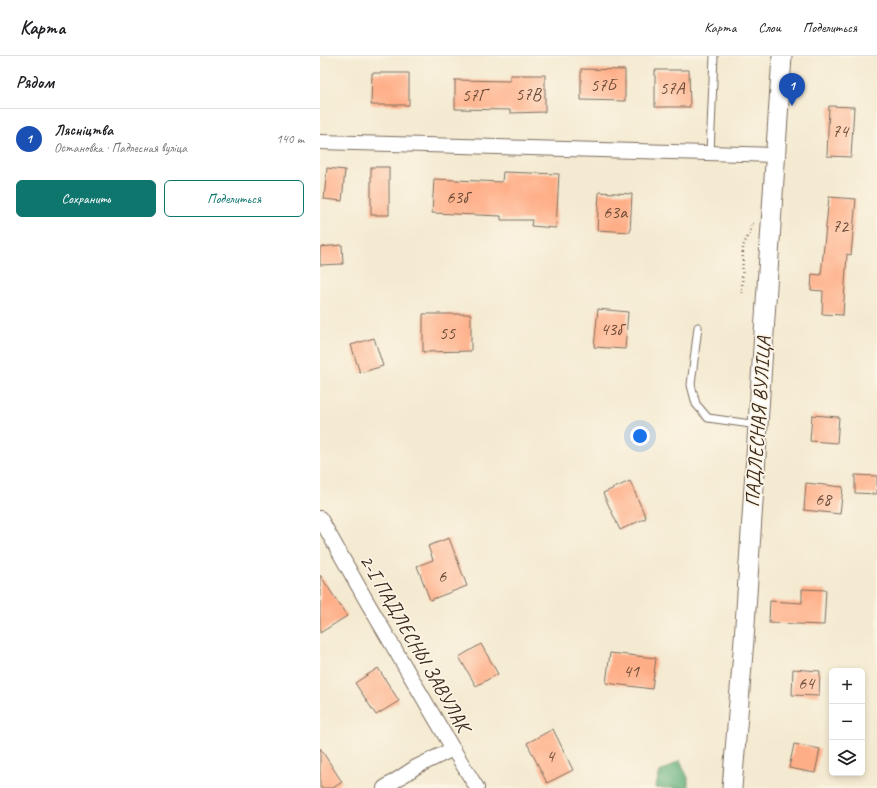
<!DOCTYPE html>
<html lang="ru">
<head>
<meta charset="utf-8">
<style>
	:root { --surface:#fff; --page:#f2f2f2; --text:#202124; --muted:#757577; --line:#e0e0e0; --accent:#0f766e }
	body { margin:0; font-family:Caveat,sans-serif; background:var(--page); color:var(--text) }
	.controls { position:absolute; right:12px; bottom:12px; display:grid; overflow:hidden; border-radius:6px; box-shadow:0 2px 6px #0003 }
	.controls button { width:36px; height:36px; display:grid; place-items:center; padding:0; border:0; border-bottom:1px solid var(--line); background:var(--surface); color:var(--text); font:20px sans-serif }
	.you { position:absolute; left:320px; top:380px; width:14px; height:14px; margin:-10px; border:3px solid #fff; border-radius:50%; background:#1a73e8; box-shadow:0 0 0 6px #1a73e833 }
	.badge { display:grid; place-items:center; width:26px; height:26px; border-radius:50%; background:var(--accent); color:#fff; font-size:13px; font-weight:700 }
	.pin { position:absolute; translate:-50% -33px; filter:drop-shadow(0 1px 2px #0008) }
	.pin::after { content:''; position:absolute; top:21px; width:14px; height:12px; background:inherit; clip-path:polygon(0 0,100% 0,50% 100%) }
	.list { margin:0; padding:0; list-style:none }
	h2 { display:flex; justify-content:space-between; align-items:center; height:52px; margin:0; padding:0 16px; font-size:17px }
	h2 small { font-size:13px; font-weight:400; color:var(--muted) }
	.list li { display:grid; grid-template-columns:26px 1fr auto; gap:12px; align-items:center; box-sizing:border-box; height:60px; padding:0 16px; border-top:1px solid var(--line) }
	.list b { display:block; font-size:15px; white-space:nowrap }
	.list p { margin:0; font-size:13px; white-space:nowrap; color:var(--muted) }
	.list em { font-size:13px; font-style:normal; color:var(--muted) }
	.actions { display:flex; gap:8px; padding:12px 16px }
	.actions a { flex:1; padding:9px 0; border:1px solid var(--accent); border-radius:6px; text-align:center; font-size:14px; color:var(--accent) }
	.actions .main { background:var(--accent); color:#fff }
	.icon { flex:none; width:22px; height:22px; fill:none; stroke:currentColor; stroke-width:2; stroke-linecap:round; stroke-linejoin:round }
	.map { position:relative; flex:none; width:557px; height:732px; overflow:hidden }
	header { display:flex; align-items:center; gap:24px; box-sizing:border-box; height:56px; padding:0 20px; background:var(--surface); border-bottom:1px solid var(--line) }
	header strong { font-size:19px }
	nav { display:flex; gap:22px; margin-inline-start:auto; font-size:14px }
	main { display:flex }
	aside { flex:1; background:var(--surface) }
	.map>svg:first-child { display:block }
	.forest { fill:#5ead78; stroke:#4c6c4b }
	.building { fill:#feae87 }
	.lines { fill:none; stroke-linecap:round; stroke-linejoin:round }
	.service-casing { stroke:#7c6d5d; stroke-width:9 }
	.minor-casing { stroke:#7c6d5d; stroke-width:16 }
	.secondary-casing { stroke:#7c6d5d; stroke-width:21 }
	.path { stroke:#7c6d5d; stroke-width:2.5; stroke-dasharray:1 3; stroke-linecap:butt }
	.service { stroke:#fff; stroke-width:7 }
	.minor { stroke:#fff; stroke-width:14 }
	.secondary { stroke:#fff; stroke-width:19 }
	.labels { text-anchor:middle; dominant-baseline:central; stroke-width:3.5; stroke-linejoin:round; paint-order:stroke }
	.number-label { font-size:18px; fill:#6c4b38 }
	.street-label { font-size:20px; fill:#3b2a1e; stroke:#fcf5e5 }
</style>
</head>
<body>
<header>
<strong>Карта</strong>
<nav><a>Карта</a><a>Слои</a><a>Поделиться</a></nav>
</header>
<main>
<aside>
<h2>Рядом<small></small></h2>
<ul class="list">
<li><span class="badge" style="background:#1a4fb4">1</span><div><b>Лясніцтва</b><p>Остановка · Падлесная вуліца</p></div><em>140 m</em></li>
</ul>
<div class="actions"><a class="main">Сохранить</a><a>Поделиться</a></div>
</aside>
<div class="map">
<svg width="557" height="732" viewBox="0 0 557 732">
	<rect width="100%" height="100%" fill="#fcf5e5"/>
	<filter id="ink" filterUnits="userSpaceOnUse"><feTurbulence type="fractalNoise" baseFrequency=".025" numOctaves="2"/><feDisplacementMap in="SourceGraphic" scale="8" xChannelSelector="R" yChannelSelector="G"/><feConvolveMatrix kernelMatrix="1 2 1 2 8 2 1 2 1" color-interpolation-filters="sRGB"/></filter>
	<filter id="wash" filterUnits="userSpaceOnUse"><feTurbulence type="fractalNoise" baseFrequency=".012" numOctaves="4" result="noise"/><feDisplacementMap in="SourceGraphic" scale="16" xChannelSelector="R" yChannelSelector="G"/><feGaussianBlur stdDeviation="0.9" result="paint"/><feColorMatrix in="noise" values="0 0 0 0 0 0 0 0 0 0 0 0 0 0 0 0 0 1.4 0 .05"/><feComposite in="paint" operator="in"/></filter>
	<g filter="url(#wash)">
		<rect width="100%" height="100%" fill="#f4ead1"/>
		<path class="forest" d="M360 704 368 722V732H335L340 716Z"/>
		<g id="blocks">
			<g class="building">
				<path d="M261 13 305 14V45L261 44Z"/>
				<path d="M335 14H369L370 51H335Z"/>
				<path d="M52 17H89V49H51Z"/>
				<path d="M190 19H225V56L190 57V54L135 53V24L190 25Z"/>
				<path d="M509 50 534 51 531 101 507 100Z"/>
				<rect x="51" y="111" width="18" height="48"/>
				<path d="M7 112 25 114 22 145 4 143Z"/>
				<path d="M183 116 239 118 236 172 211 170 212 164H181V160L112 157 114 123 182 126Z"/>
				<path d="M279 136 312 138 310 176 277 174Z"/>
				<path d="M509 141 536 143 531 199 527 198 523 259 502 258 503 235 491 234 492 218 501 219Z"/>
				<path d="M22 189 23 208 0 209V191Z"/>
				<path d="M278 253 308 256 305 293 274 291Z"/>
				<path d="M103 258H151V295L103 296Z"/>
				<path d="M54 282 63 310 40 317 31 289Z"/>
				<path d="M492 359 519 361 517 387 490 385Z"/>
				<path d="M535 419 557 420V438L535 437Z"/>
				<path d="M310 425 326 462 300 474 283 437Z"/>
				<path d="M486 427 523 431 520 458 484 454Z"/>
				<path d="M129 482 147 530 110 544 97 510 113 504 108 490Z"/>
				<path d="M0 519 27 560 0 577Z"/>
				<path d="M482 533 506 534 504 569 449 567 450 545 482 547Z"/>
				<path d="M161 588 178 618 156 630 139 601Z"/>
				<path d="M290 597 336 602 332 633 286 627Z"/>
				<path d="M58 612 79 645 56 659 35 627Z"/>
				<path d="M473 613 500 615 499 640 472 639Z"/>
				<path d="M233 673 253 714 227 727 207 687Z"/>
				<path d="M474 688 500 693 495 717 469 712Z"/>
				<path d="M0 692 22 726 13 732H0Z"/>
			</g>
		</g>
	</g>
	<g filter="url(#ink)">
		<use href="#blocks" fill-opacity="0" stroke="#7c6d5d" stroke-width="1"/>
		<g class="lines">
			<g class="service-casing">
				<g id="service">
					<path d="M390 97 394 0"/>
					<path d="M378 271 371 329 376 348 388 362 438 369"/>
				</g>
			</g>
			<g class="minor-casing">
				<g id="minor">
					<path d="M0 86 455 99"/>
					<path d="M0 462 46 544 133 693 157 732"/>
					<path d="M64 732 96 711 133 693"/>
				</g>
			</g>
			<g class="secondary-casing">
				<path id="secondary" d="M412 732 424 584 462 0"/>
			</g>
			<path class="path" d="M422 237 423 190 430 176 431 168H434"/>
			<use href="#service" class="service"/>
			<use href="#minor" class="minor"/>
			<use href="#secondary" class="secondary"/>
		</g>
	</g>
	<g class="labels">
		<g class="number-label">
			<text x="283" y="29">57Б</text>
			<text x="352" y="32">57А</text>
			<text x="208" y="38">57В</text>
			<text x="154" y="39">57Г</text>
			<text x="520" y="75">74</text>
			<text x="137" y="141">63б</text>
			<text x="295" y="156">63а</text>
			<text x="520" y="170">72</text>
			<text x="291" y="273">43б</text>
			<text x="127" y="277">55</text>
			<text x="503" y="443">68</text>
			<text x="122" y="520">6</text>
			<text x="311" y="615">41</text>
			<text x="486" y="627">64</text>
			<text x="230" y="700">4</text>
		</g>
		<g class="street-label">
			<text transform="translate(438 366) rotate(-86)">ПАДЛЕСНАЯ ВУЛІЦА</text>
			<text transform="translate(95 587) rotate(60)">2-І ПАДЛЕСНЫ ЗАВУЛАК</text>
		</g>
	</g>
</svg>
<div class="controls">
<button>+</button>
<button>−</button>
<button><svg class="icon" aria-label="layers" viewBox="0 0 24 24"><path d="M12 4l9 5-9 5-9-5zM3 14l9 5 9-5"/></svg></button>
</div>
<div class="you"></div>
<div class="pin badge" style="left:472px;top:50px;background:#1a4fb4">1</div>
</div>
</main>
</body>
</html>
